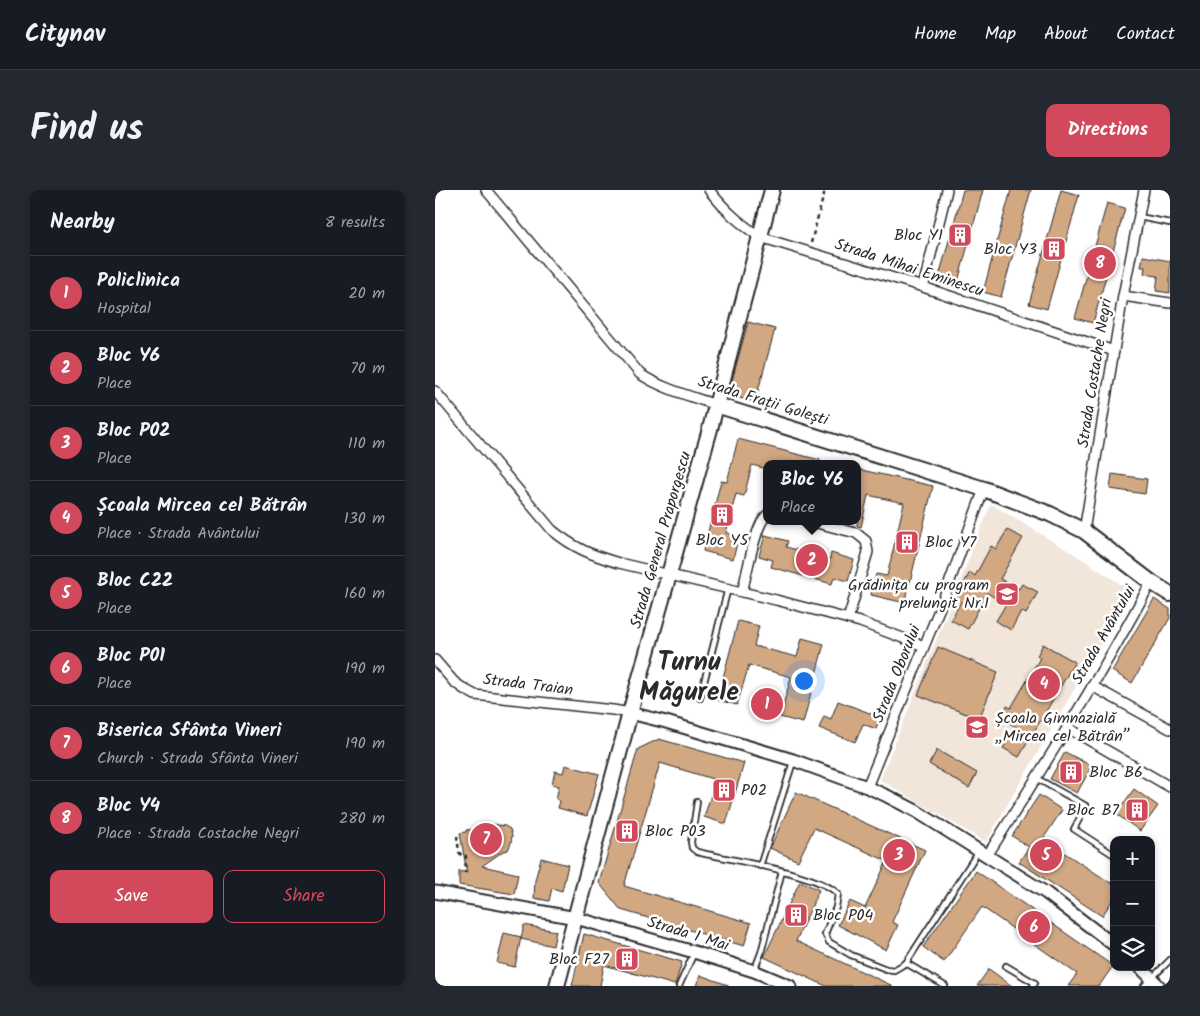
<!DOCTYPE html>
<html lang="en">
<head>
<meta charset="utf-8">
<style>
	:root { --surface:#171b24; --page:#242831; --text:#f1f3f6; --muted:#9ea1a6; --line:#363941; --accent:#d1495b }
	body { margin:0; font-family:Kalam,sans-serif; background:var(--page); color:var(--text) }
	.controls { position:absolute; right:15px; bottom:15px; display:grid; overflow:hidden; border-radius:10px; box-shadow:0 2px 8px #0003 }
	.controls button { width:45px; height:45px; display:grid; place-items:center; padding:0; border:0; border-bottom:1px solid var(--line); background:var(--surface); color:var(--text); font:25px sans-serif }
	.you { position:absolute; left:368px; top:490px; width:18px; height:18px; margin:-12px; border:4px solid #fff; border-radius:50%; background:#1a73e8; box-shadow:0 0 0 8px #1a73e833 }
	.badge { display:grid; place-items:center; width:32px; height:32px; border-radius:50%; background:var(--accent); color:#fff; font-size:16px; font-weight:700 }
	.pin { position:absolute; translate:-50% -50%; border:2px solid #fff; box-shadow:0 1px 5px #0006 }
	.popup { position:absolute; left:328px; top:270px; width:98px; height:65px; box-sizing:border-box; display:grid; place-content:center; border-radius:10px; background:var(--surface); filter:drop-shadow(0 1px 4px #0005); font-size:16px; white-space:nowrap; color:var(--muted) }
	.popup b { font-size:19px; color:var(--text) }
	.popup::after { content:''; position:absolute; left:50%; top:100%; margin-left:-10px; border:10px solid transparent; border-top-color:var(--surface) }
	.list { margin:0; padding:0; list-style:none }
	h2 { display:flex; justify-content:space-between; align-items:center; height:65px; margin:0; padding:0 20px; font-size:21px }
	h2 small { font-size:16px; font-weight:400; color:var(--muted) }
	.list li { display:grid; grid-template-columns:32px 1fr auto; gap:15px; align-items:center; box-sizing:border-box; height:75px; padding:0 20px; border-top:1px solid var(--line) }
	.list b { display:block; font-size:19px; white-space:nowrap }
	.list p { margin:0; font-size:16px; white-space:nowrap; color:var(--muted) }
	.list em { font-size:16px; font-style:normal; color:var(--muted) }
	.actions { display:flex; gap:10px; padding:15px 20px }
	.actions a { flex:1; padding:11px 0; border:1px solid var(--accent); border-radius:10px; text-align:center; font-size:18px; color:var(--accent) }
	.actions .main { background:var(--accent); color:#fff }
	.icon { flex:none; width:28px; height:28px; fill:none; stroke:currentColor; stroke-width:2; stroke-linecap:round; stroke-linejoin:round }
	.map { position:relative; flex:none; width:735px; height:796px; overflow:hidden; border-radius:10px }
	header { display:flex; align-items:center; gap:30px; box-sizing:border-box; height:70px; padding:0 25px; background:var(--surface); border-bottom:1px solid var(--line) }
	header strong { font-size:24px }
	nav { display:flex; gap:28px; margin-inline-start:auto; font-size:18px }
	.intro { display:flex; align-items:center; justify-content:space-between; box-sizing:border-box; height:120px; padding:0 30px }
	h1 { margin:0; font-size:35px }
	.button { padding:12px 22px; border-radius:10px; background:var(--accent); color:#fff; font-size:18px; font-weight:700 }
	main { display:flex; gap:30px; padding:0 30px }
	aside { flex:1; background:var(--surface); border-radius:10px; box-shadow:0 2px 8px #0003 }
	.map>svg:first-child { display:block }
	.built { fill:#f2e5da }
	.building { fill:#d2a883; stroke:#2b2b2b }
	.lines { fill:none; stroke-linecap:round; stroke-linejoin:round }
	.service-casing { stroke:#2b2b2b; stroke-width:8 }
	.minor-casing { stroke:#2b2b2b; stroke-width:12 }
	.tertiary-casing { stroke:#2b2b2b; stroke-width:15 }
	.secondary-casing { stroke:#2b2b2b; stroke-width:18 }
	.path { stroke:#2b2b2b; stroke-width:2.5; stroke-dasharray:4 4; stroke-linecap:butt }
	.service { stroke:#fff; stroke-width:4.5 }
	.minor { stroke:#fff; stroke-width:9 }
	.tertiary { stroke:#fff; stroke-width:11 }
	.secondary { stroke:#fff; stroke-width:14 }
	.labels { text-anchor:middle; dominant-baseline:central; stroke-width:5; stroke-linejoin:round; paint-order:stroke }
	.poi-label { font-size:16px; fill:#2b2b2b; stroke:#fff; text-anchor:start }
	.street-label { font-size:16px; fill:#2b2b2b; stroke:#fff }
	.town-label { font-size:26px; font-weight:bold; fill:#2b2b2b; stroke:#fff }
</style>
</head>
<body>
<header>
<strong>Citynav</strong>
<nav><a>Home</a><a>Map</a><a>About</a><a>Contact</a></nav>
</header>
<div class="intro"><h1>Find us</h1><a class="button">Directions</a></div>
<main>
<aside>
<h2>Nearby<small>8 results</small></h2>
<ul class="list">
<li><span class="badge">1</span><div><b>Policlinica</b><p>Hospital</p></div><em>20 m</em></li>
<li><span class="badge">2</span><div><b>Bloc Y6</b><p>Place</p></div><em>70 m</em></li>
<li><span class="badge">3</span><div><b>Bloc P02</b><p>Place</p></div><em>110 m</em></li>
<li><span class="badge">4</span><div><b>Școala Mircea cel Bătrân</b><p>Place · Strada Avântului</p></div><em>130 m</em></li>
<li><span class="badge">5</span><div><b>Bloc C22</b><p>Place</p></div><em>160 m</em></li>
<li><span class="badge">6</span><div><b>Bloc P01</b><p>Place</p></div><em>190 m</em></li>
<li><span class="badge">7</span><div><b>Biserica Sfânta Vineri</b><p>Church · Strada Sfânta Vineri</p></div><em>190 m</em></li>
<li><span class="badge">8</span><div><b>Bloc Y4</b><p>Place · Strada Costache Negri</p></div><em>280 m</em></li>
</ul>
<div class="actions"><a class="main">Save</a><a>Share</a></div>
</aside>
<div class="map">
<svg width="735" height="796" viewBox="0 0 735 796">
	<rect width="100%" height="100%" fill="#fff"/>
	<filter id="ink" filterUnits="userSpaceOnUse"><feTurbulence type="fractalNoise" baseFrequency=".02" numOctaves="2"/><feDisplacementMap in="SourceGraphic" scale="10" xChannelSelector="R" yChannelSelector="G"/><feConvolveMatrix kernelMatrix="1 2 1 2 8 2 1 2 1" color-interpolation-filters="sRGB"/></filter>
	<g filter="url(#ink)">
		<path class="built" d="M556 314 644 367 696 401 551 652 445 590Z"/>
		<g class="building">
			<path d="M528 0H548L522 95 503 90Z"/>
			<path d="M576 0H596L566 107 548 102Z"/>
			<path d="M626 0 644 5 612 119 594 114Z"/>
			<path d="M672 13 690 18 658 133 640 128Z"/>
			<path d="M708 66 735 71V103L721 101 723 86 709 84 710 77H706Z"/>
			<path d="M313 132 340 139 320 212 293 205Z"/>
			<path d="M303 249 385 270 384 274H332V279L317 275 309 306 301 304 291 343 304 346 298 369 268 361 286 291 292 292Z"/>
			<path d="M422 279 498 296 470 413 436 405 441 384 452 386 469 313 433 305 426 337 422 336Z"/>
			<path d="M677 284 712 289 710 304 675 299Z"/>
			<path d="M572 340 588 348 565 389 584 399 587 394 603 402 591 424 586 421 576 440 561 431 571 414 552 403 533 439 516 430 526 411 521 408 535 382 540 386 556 356 561 359Z"/>
			<path d="M330 345 353 351 351 357 395 369 396 363 419 370 413 391 399 387 397 394 336 377 338 370 324 366Z"/>
			<path d="M719 409 735 419V428L697 493 677 481Z"/>
			<path d="M303 431 324 436 319 456 362 467 367 448 389 454 368 533 345 527 356 487 314 475 302 515 282 510Z"/>
			<path d="M608 454 640 472 584 567 568 558 581 537 566 528 572 516 576 518 605 468 602 466Z"/>
			<path d="M503 457 563 482 544 529 483 505Z"/>
			<path d="M403 511 445 527 441 539 428 534 420 552 384 538 389 526 396 529Z"/>
			<path d="M224 549 309 573 291 634 269 627 281 590 225 573 189 696 316 733 309 756 186 720 164 693 203 559Z"/>
			<path d="M502 560 542 583 534 598 494 574Z"/>
			<path d="M630 562 657 576 642 603 615 589Z"/>
			<path d="M130 575 164 584 152 626 123 618 125 611 121 609 124 596 117 594 120 581 128 583Z"/>
			<path d="M699 599 723 616 705 641 681 624Z"/>
			<path d="M361 602 490 660 457 732 463 735 451 760 403 735 415 711 430 718 452 671 379 638 363 671 335 658Z"/>
			<path d="M604 605 627 620 608 649 679 695V708L667 726 584 672 594 657 577 646Z"/>
			<path d="M56 634 70 636 75 639 77 646 76 653 73 660 68 661 47 676 83 684 79 704 24 695V681L32 683 25 643 31 642V640L47 639 49 636Z"/>
			<path d="M106 668 133 675 127 701 117 698 114 711 99 708 100 690Z"/>
			<path d="M541 681 678 776 664 796H633L642 784 547 717 509 772 488 757Z"/>
			<path d="M365 691 384 700 361 751 458 796H391L329 767Z"/>
			<path d="M89 735 121 741 118 756 86 749Z"/>
			<path d="M69 743 86 747 80 777 62 773Z"/>
			<path d="M149 744 247 772 240 795 169 775 165 796H137Z"/>
			<path d="M554 779 577 796H542Z"/>
			<path d="M265 785 293 795V796H261Z"/>
		</g>
		<g class="lines">
			<g class="service-casing">
				<g id="service">
					<path d="M704 27 735 33"/>
					<path d="M265 508 293 398"/>
					<path d="M601 588 651 616 639 639 679 665"/>
					<path d="M262 612 256 652 257 658 262 662C292 669 385 684 403 704L401 717 390 744 394 752 416 765 451 779 459 780 471 773"/>
					<path d="M325 676 358 572"/>
					<path d="M571 776 600 793 598 796"/>
					<path d="M319 781 326 763 347 681"/>
					<path d="M244 796 259 763"/>
					<path d="M510 796 471 773 543 662"/>
					<path d="M709 796 735 770"/>
				</g>
			</g>
			<g class="minor-casing">
				<g id="minor">
					<path d="M51 0 205 184C228 199 255 206 281 215"/>
					<path d="M274 0C290 20 303 32 325 47L488 97 679 161"/>
					<path d="M488 97 512 0"/>
					<path d="M688 106 735 113"/>
					<path d="M0 201 117 340C139 358 156 365 184 373L341 410 425 432 489 456"/>
					<path d="M374 331 421 343 431 351 433 362 413 429"/>
					<path d="M649 341 688 106 709 0"/>
					<path d="M307 402C312 385 320 334 332 325"/>
					<path d="M0 470 19 492 29 499 40 505 178 520 195 523"/>
					<path d="M657 496 735 539"/>
					<path d="M633 538 735 597"/>
					<path d="M432 597 506 415 549 299"/>
					<path d="M552 666C609 576 666 486 716 392"/>
				</g>
			</g>
			<g class="tertiary-casing">
				<g id="tertiary">
					<path d="M195 523 231 532 358 570 432 597 452 606 481 621 611 703 679 755"/>
					<path d="M0 702 141 728 259 762 319 781 355 796"/>
					<path d="M705 777 724 796"/>
				</g>
			</g>
			<g class="secondary-casing">
				<g id="secondary">
					<path d="M281 215 549 299 615 324 649 341 716 392 735 404"/>
					<path d="M122 796 195 523 275 239 337 0"/>
				</g>
			</g>
			<g class="path">
				<path d="M376 53 390 0"/>
				<path d="M22 646 24 662 27 666H31L30 682"/>
			</g>
			<use href="#service" class="service"/>
			<use href="#minor" class="minor"/>
			<use href="#tertiary" class="tertiary"/>
			<use href="#secondary" class="secondary"/>
		</g>
	</g>
	<defs>
		<g id="building-square" transform="scale(1.25)"><rect x="-9" y="-9" width="18" height="18" rx="4" fill="#d1495b" stroke="#fff"/><path d="M-4-6H4V6H1V3H-1V6H-4ZM-2.5-4.3h1.7v1.8h-1.7ZM.8-4.3h1.7v1.8H.8ZM-2.5-1h1.7V.8h-1.7ZM.8-1h1.7V.8H.8Z" fill="#fff"/></g>
		<g id="school-square" transform="scale(1.25)"><rect x="-9" y="-9" width="18" height="18" rx="4" fill="#d1495b" stroke="#fff"/><path d="M0-5L7-2L0 1L-7-2ZM-4 1L0 2.5L4 1V4Q0 6-4 4Z" fill="#fff"/></g>
	</defs>
	<g fill-rule="evenodd">
		<use href="#building-square" x="525" y="45"/>
		<use href="#building-square" x="619" y="59"/>
		<use href="#building-square" x="287" y="325"/>
		<use href="#building-square" x="472" y="352"/>
		<use href="#school-square" x="572" y="404"/>
		<use href="#school-square" x="542" y="537"/>
		<use href="#building-square" x="636" y="582"/>
		<use href="#building-square" x="289" y="600"/>
		<use href="#building-square" x="702" y="620"/>
		<use href="#building-square" x="192" y="641"/>
		<use href="#building-square" x="361" y="725"/>
		<use href="#building-square" x="192" y="769"/>
	</g>
	<g class="labels">
		<g class="poi-label">
			<text x="508" y="45" text-anchor="end">Bloc Y1</text>
			<text x="602" y="59" text-anchor="end">Bloc Y3</text>
			<text x="287" y="350" text-anchor="middle">Bloc Y5</text>
			<text x="490" y="352">Bloc Y7</text>
			<text x="554" y="395" text-anchor="end">Grădinița cu program<tspan x="554" dy="18">prelungit Nr.1</tspan></text>
			<text x="560" y="528">Școala Gimnazială<tspan x="560" dy="18">„Mircea cel Bătrân”</tspan></text>
			<text x="654" y="582">Bloc B6</text>
			<text x="306" y="600">P02</text>
			<text x="684" y="620" text-anchor="end">Bloc B7</text>
			<text x="210" y="641">Bloc P03</text>
			<text x="378" y="725">Bloc P04</text>
			<text x="174" y="769" text-anchor="end">Bloc F27</text>
		</g>
		<g class="street-label">
			<text transform="translate(474 78) rotate(18)">Strada Mihai Eminescu</text>
			<text transform="translate(660 183) rotate(-81)">Strada Costache Negri</text>
			<text transform="translate(328 211) rotate(17)">Strada Frații Golești</text>
			<text transform="translate(226 350) rotate(-74)">Strada General Praporgescu</text>
			<text transform="translate(669 445) rotate(-60)">Strada Avântului</text>
			<text transform="translate(462 484) rotate(-68)">Strada Oborului</text>
			<text transform="translate(93 495) rotate(7)">Strada Traian</text>
			<text transform="translate(253 744) rotate(17)">Strada 1 Mai</text>
		</g>
		<g class="town-label">
			<text x="254" y="473">Turnu<tspan x="254" dy="30">Măgurele</tspan></text>
		</g>
	</g>
</svg>
<div class="controls">
<button>+</button>
<button>−</button>
<button><svg class="icon" aria-label="layers" viewBox="0 0 24 24"><path d="M12 4l9 5-9 5-9-5zM3 14l9 5 9-5"/></svg></button>
</div>
<div class="you"></div>
<div class="pin badge" style="left:332px;top:514px">1</div>
<div class="pin badge" style="left:377px;top:370px">2</div>
<div class="popup"><b>Bloc Y6</b>Place</div>
<div class="pin badge" style="left:464px;top:665px">3</div>
<div class="pin badge" style="left:609px;top:494px">4</div>
<div class="pin badge" style="left:611px;top:665px">5</div>
<div class="pin badge" style="left:599px;top:737px">6</div>
<div class="pin badge" style="left:51px;top:649px">7</div>
<div class="pin badge" style="left:665px;top:73px">8</div>
</div>
</main>
</body>
</html>
